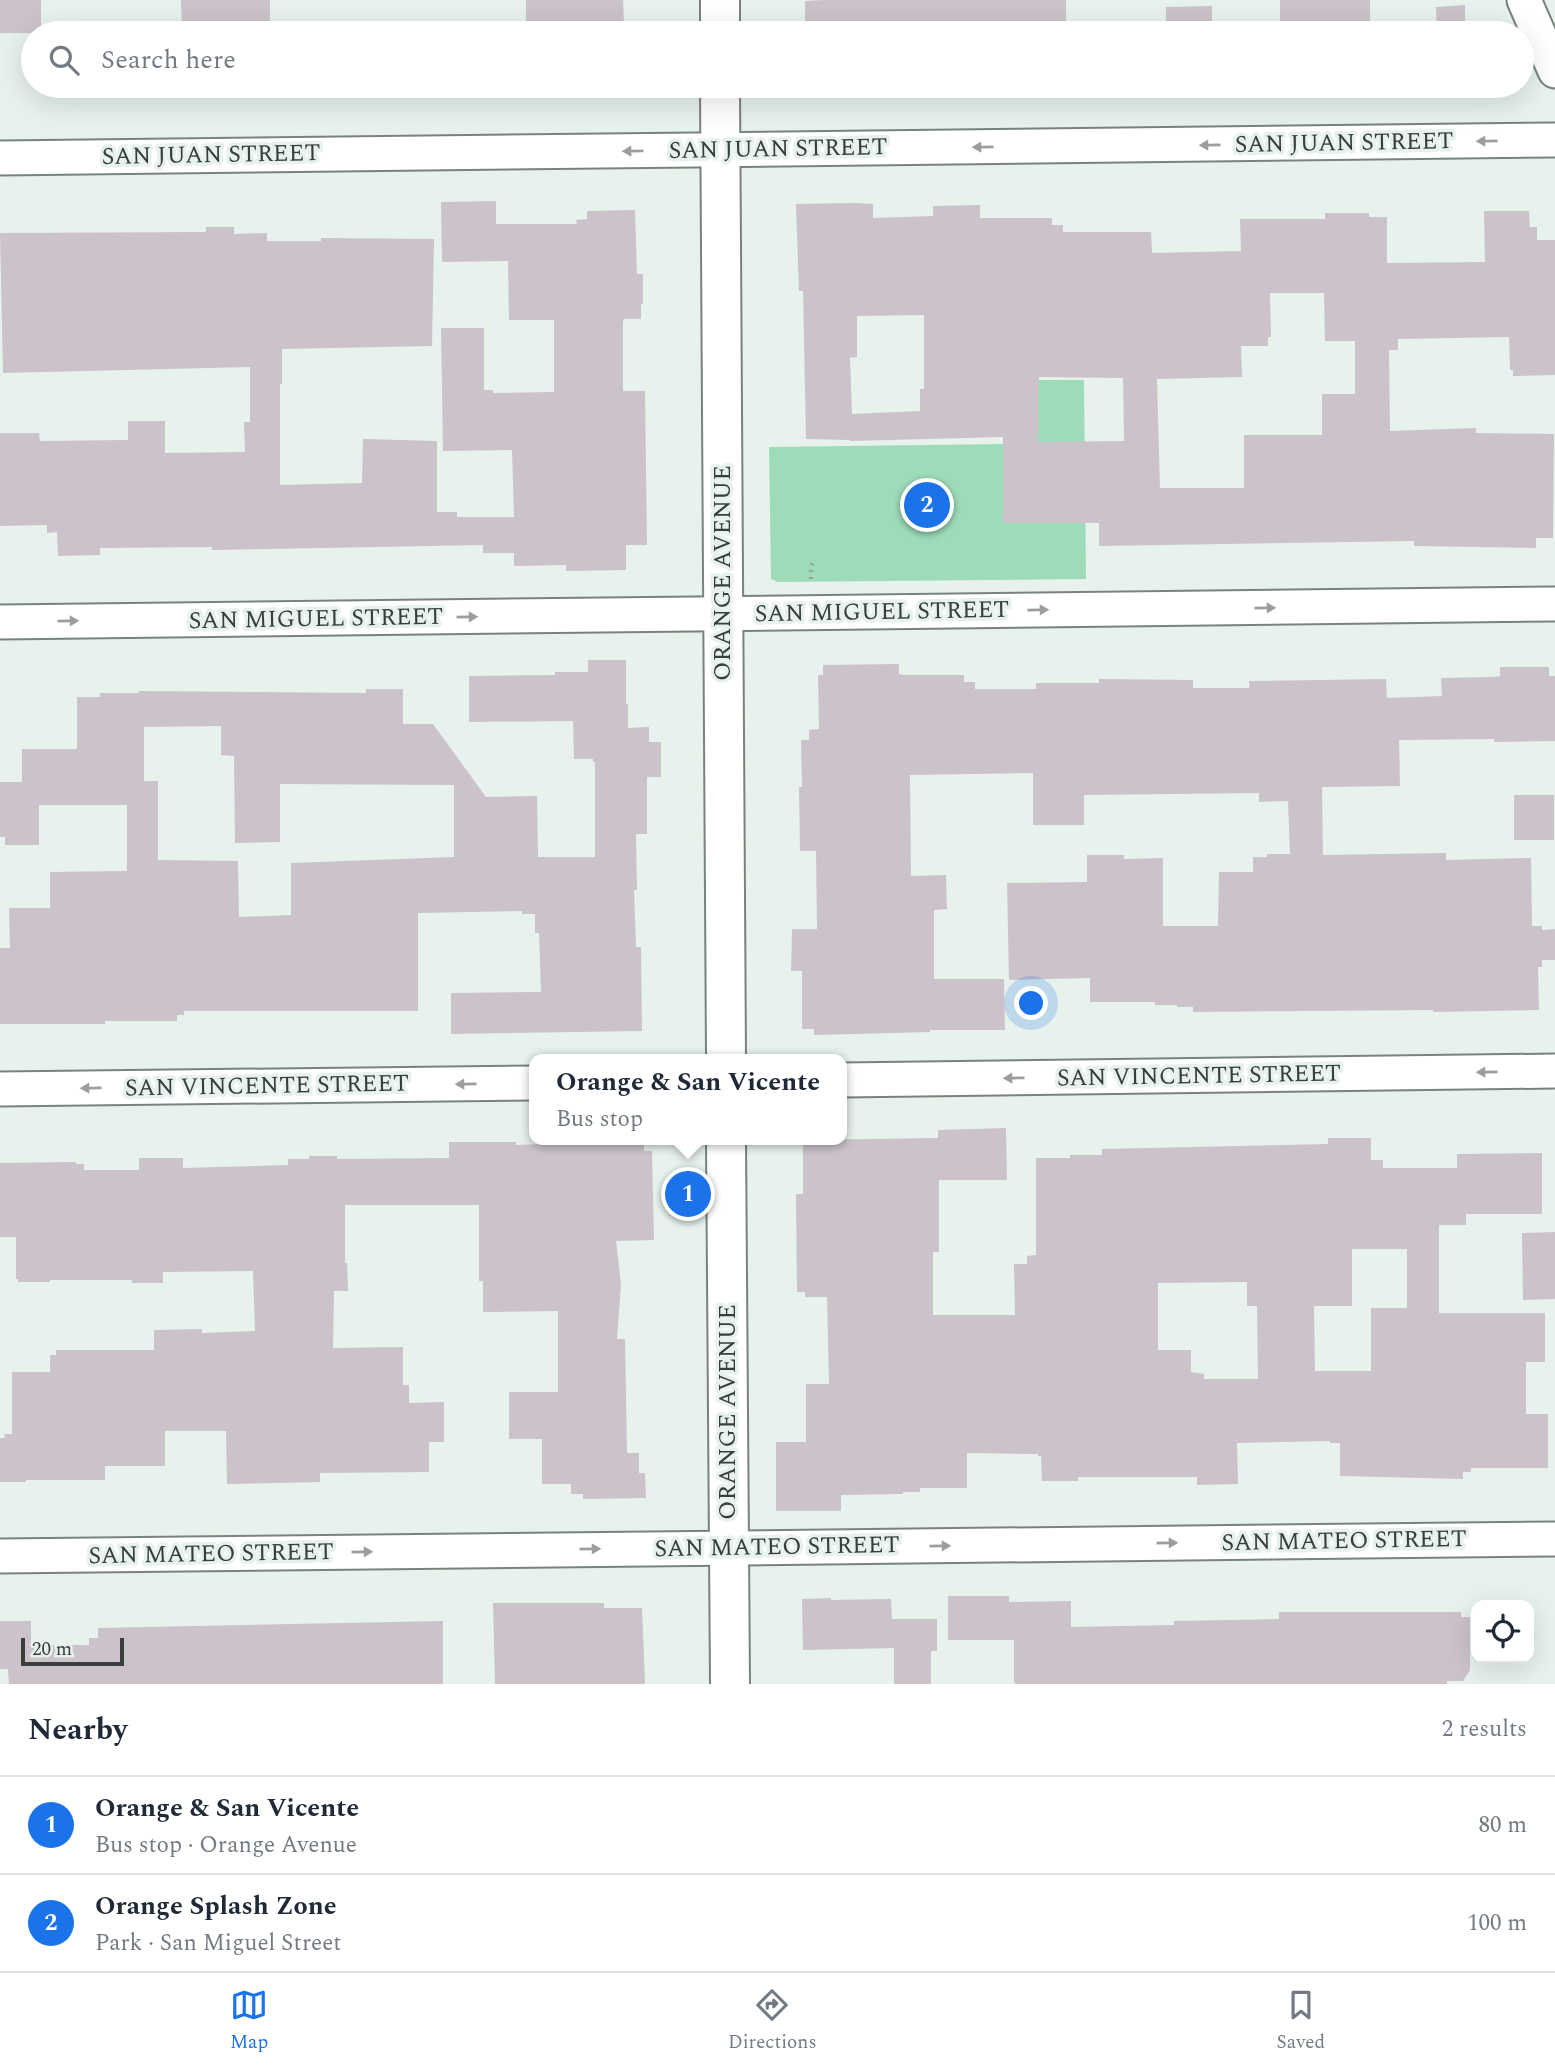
<!DOCTYPE html>
<html lang="en">
<head>
<meta charset="utf-8">
<style>
	:root { --surface:#fff; --page:#f2f2f3; --text:#1f2937; --muted:#747a83; --line:#e0e1e3; --accent:#1a73e8 }
	body { margin:0; font-family:Spectral,serif; background:var(--page); color:var(--text) }
	.controls { position:absolute; right:21px; bottom:21px; display:grid; overflow:hidden; border-radius:14px; box-shadow:0 7px 28px #0002 }
	.controls button { width:63px; height:63px; display:grid; place-items:center; padding:0; border:0; border-bottom:2px solid var(--line); background:var(--surface); color:var(--text); font:35px sans-serif }
	.scale { position:absolute; left:21px; bottom:18px; width:103px; box-sizing:border-box; padding-left:7px; border:4px solid #393e3b; border-top:0; font-size:19px; line-height:24px; white-space:nowrap; color:#393e3b; -webkit-text-stroke:5px #e7f2ec; paint-order:stroke }
	.you { position:absolute; left:1032px; top:1004px; width:24px; height:24px; margin:-18px; border:5px solid #fff; border-radius:50%; background:#1a73e8; box-shadow:0 0 0 10px #1a73e833 }
	.badge { display:grid; place-items:center; width:46px; height:46px; border-radius:50%; background:var(--accent); color:#fff; font-size:23px; font-weight:700 }
	.pin { position:absolute; translate:-50% -50%; border:4px solid #fff; box-shadow:0 2px 7px #0006 }
	.popup { position:absolute; left:529px; top:1054px; width:318px; height:91px; box-sizing:border-box; display:grid; place-content:center; border-radius:14px; background:var(--surface); filter:drop-shadow(0 2px 5px #0005); font-size:23px; white-space:nowrap; color:var(--muted) }
	.popup b { font-size:26px; color:var(--text) }
	.popup::after { content:''; position:absolute; left:50%; top:100%; margin-left:-14px; border:14px solid transparent; border-top-color:var(--surface) }
	.list { margin:0; padding:0; list-style:none }
	h2 { display:flex; justify-content:space-between; align-items:center; height:91px; margin:0; padding:0 28px; font-size:30px }
	h2 small { font-size:23px; font-weight:400; color:var(--muted) }
	.list li { display:grid; grid-template-columns:46px 1fr auto; gap:21px; align-items:center; box-sizing:border-box; height:98px; padding:0 28px; border-top:2px solid var(--line) }
	.list b { display:block; font-size:26px; white-space:nowrap }
	.list p { margin:0; font-size:23px; white-space:nowrap; color:var(--muted) }
	.list em { font-size:23px; font-style:normal; color:var(--muted) }
	.icon { flex:none; width:38px; height:38px; fill:none; stroke:currentColor; stroke-width:2; stroke-linecap:round; stroke-linejoin:round }
	.map { position:relative; flex:none; width:1555px; height:1684px; overflow:hidden }
	.search { position:absolute; background:var(--surface); box-shadow:0 7px 28px #0002; left:21px; right:21px; top:21px; height:77px; display:flex; align-items:center; gap:18px; box-sizing:border-box; padding:0 24px; border-radius:38px; color:var(--muted); font-size:26px }
	.sheet { height:287px; background:var(--surface) }
	nav { display:flex; justify-content:space-around; align-items:center; box-sizing:border-box; height:98px; border-top:2px solid var(--line); background:var(--surface); font-size:19px; color:var(--muted) }
	nav a { display:grid; justify-items:center; gap:4px }
	nav .on { color:var(--accent) }
	.map>svg:first-child { display:block }
	.green { fill:#9edcb9 }
	.building { fill:#cbc2ca; fill-rule:evenodd }
	.lines { fill:none; stroke-linecap:round; stroke-linejoin:round }
	.minor-casing { stroke:#79837d; stroke-width:37 }
	.tertiary-casing { stroke:#79837d; stroke-width:42 }
	.path { stroke:#9aa29d; stroke-width:4.5; stroke-dasharray:2 5; stroke-linecap:butt }
	.minor { stroke:#fff; stroke-width:33 }
	.tertiary { stroke:#fff; stroke-width:38 }
	.oneway { fill:#9c9e9d }
	.labels { text-anchor:middle; dominant-baseline:central; stroke-width:7; stroke-linejoin:round; paint-order:stroke }
	.street-label { font-size:24px; fill:#393e3b; stroke:#e7f2ec }
</style>
</head>
<body>
<div class="map">
<svg width="1555" height="1684" viewBox="0 0 1555 1684">
	<rect width="100%" height="100%" fill="#e7f2ec"/>
	<path class="green" d="M1006 380H1084L1086 579 778 582 771 579 769 447 1006 444Z"/>
	<g class="building">
		<rect x="0" y="0" width="41" height="33"/>
		<path d="M181 0H270V33H182Z"/>
		<path d="M526 0H623L624 24H622V30H616V33H551V26L526 27Z"/>
		<path d="M823 0H1066V33H805V1Z"/>
		<rect x="1280" y="0" width="90" height="33"/>
		<path d="M1465 5V33H1437L1436 7Z"/>
		<path d="M1212 6V33H1166V7Z"/>
		<path d="M496 201V224H577L576 220 587 219V211L635 210 637 274H643V304H641V319H624L623 322V391H645L647 545H626V570L566 571V565L514 566V553H483V545L212 550V547L100 548V555L58 556 57 532 47 533V525L0 526V433H39L40 441 128 440V421H165V453L245 452 244 422H250V367L3 373 0 233 206 232V227H234V234L267 233V241H321V238L434 239 432 346 282 349V384H280V485L362 483 363 439 437 441V512H457V517H514L512 450 443 451 441 328H484V390H493V393L554 392V320H509L508 261 442 262 441 202Z"/>
		<path d="M854 203 873 204V218L933 216V206L980 205V218H1052V225H1063V232H1151L1152 253 1241 251 1240 219H1325V213H1369V217H1387V263L1485 262 1484 211H1529L1530 227H1537V240H1555V375L1513 376V370H1510L1509 337 1398 339V350H1389L1390 431 1476 428V433L1554 434 1553 538H1536V548L1414 546V541L1099 546V523H1003V437L850 441V440L806 439 803 291H799L796 204ZM1270 293H1324L1325 341H1355V394H1322V435H1244V488H1160L1157 379 1242 377 1241 346H1268V337H1271ZM924 315V389H920V411L852 414 850 358 857 357V316ZM1039 377 1123 378 1124 441 1038 442Z"/>
		<path d="M588 660H626V704H628V728L649 727V742H661V777H647V834H636L637 890H634L636 947H641L642 1031 451 1034V993L541 992 539 933H535V914H522V911L418 913V1011H184V1015H177V1021H105V1024H0V948H10L9 908H50V872L127 871V805H39V845H5V837H0V782H22V749H77V697H100V693H139V691L366 693V689H403V724H433L486 797 537 796 538 857H595V762H593V759H574L573 721 469 722V676L555 675V672H588ZM221 726V755L234 756 235 843 280 842V784L454 785V857L291 863V915L239 917 238 861 158 860V781H144V727Z"/>
		<path d="M899 664V674L904 675H964V682H975V689H1036V683H1099V679L1193 680V688H1249V681L1386 679 1387 698 1442 696 1441 678 1493 677 1500 676V667H1549V676H1555V741L1494 742V739L1399 740 1400 786 1322 787 1323 855 1446 853V860L1531 858 1532 926H1542V930L1555 929V960H1542V967H1538L1539 1010 1433 1012V1010L1193 1012V1007H1177V1005H1155V1002H1090V978L1009 980 1007 883 1087 882V855H1124V859L1163 858V926H1218L1219 872H1253V857H1267V854H1290L1288 801 1259 802V793L1084 795V825H1033V773L910 775 911 876 946 875 947 909 934 910V979H1004L1005 1030H930V1032L814 1035V1029H802V971H791L792 929H817L816 851H800L799 787H802L801 740H809V730L819 729 818 675H823V665Z"/>
		<rect x="1514" y="795" width="40" height="45"/>
		<path d="M1006 1128 1007 1180H939V1252H933V1315H1015L1014 1264H1027V1256L1036 1255V1158H1070V1155H1102V1149L1328 1144V1138H1371V1160H1383V1168H1457V1154L1542 1153V1214H1466V1225H1439V1313H1545V1362H1526V1414H1548V1468H1471V1472H1463V1479L1340 1476V1443H1330V1441L1237 1443 1238 1484 1197 1485V1477H1078V1481H1042L1041 1456H1038V1454L967 1453V1488H920V1492H903V1494L841 1495V1511H776V1442H806V1384H829L827 1297H805V1292H797L796 1194H803V1140L938 1138V1130ZM1352 1249H1407V1308H1371V1371H1315L1314 1306H1352ZM1247 1282V1306H1257L1258 1379H1204V1374L1191 1372V1350H1158V1283Z"/>
		<path d="M644 1140V1151H652L654 1240 616 1241 621 1284 617 1339H625L627 1453H639V1473H645L646 1498 583 1499V1494H571V1484H542V1439H509V1392H558V1311L483 1312V1281H479V1205H345V1263H347L348 1291H334L333 1348 403 1347V1385H409V1403L444 1402V1442H429V1472L320 1473V1482L227 1484 226 1431H165V1466H105V1480H26V1482H0V1438H5L4 1434H12V1372H50V1355H56V1350H154V1330L202 1329V1333L255 1331 253 1271 163 1272V1283H132V1280H50V1282H18V1279H16V1237H0V1163L76 1162V1164H84V1170H139V1158H183V1168L288 1165V1159H309V1156H337V1159L449 1158V1142H516V1145Z"/>
		<path d="M1555 1232V1299L1523 1300 1522 1233Z"/>
		<path d="M948 1596H1009V1602L1071 1601V1627L1174 1625V1621L1279 1619V1612H1461V1617H1470V1670L1463 1681H1447V1684H1015L1014 1681V1640H948Z"/>
		<path d="M831 1598V1600L891 1599 892 1619H937V1651H931V1684H894V1648L803 1650 802 1599Z"/>
		<path d="M493 1603H604V1608H642L645 1684H495Z"/>
		<path d="M0 1621H31V1645H89V1638H98V1628L443 1621V1684H9L8 1669H0Z"/>
	</g>
	<g class="lines">
		<g class="minor-casing">
			<g id="minor">
				<path d="M1524 0 1555 71"/>
				<path d="M0 158 1555 140"/>
				<path d="M0 622 1555 604"/>
				<path d="M842 1080 1555 1071"/>
				<path d="M0 1089 534 1083"/>
				<path d="M0 1556 1555 1539"/>
			</g>
		</g>
		<g class="tertiary-casing">
			<g id="tertiary">
				<path d="M720 0V33"/>
				<path d="M720 86 726 1059"/>
				<path d="M726 1140 730 1684"/>
			</g>
		</g>
		<path class="path" d="M811 579V567L814 560"/>
		<use href="#minor" class="minor"/>
		<use href="#tertiary" class="tertiary"/>
	</g>
	<defs><path id="oneway-solid" d="M-6-.8H1V-3.2L6.5 0L1 3.2V.8H-6Z" transform="scale(1.75)"/></defs>
	<g class="oneway">
		<use href="#oneway-solid" transform="translate(1487 141) rotate(179)"/>
		<use href="#oneway-solid" transform="translate(1210 145) rotate(179)"/>
		<use href="#oneway-solid" transform="translate(983 147) rotate(179)"/>
		<use href="#oneway-solid" transform="translate(633 151) rotate(179)"/>
		<use href="#oneway-solid" transform="translate(1265 608) rotate(-1)"/>
		<use href="#oneway-solid" transform="translate(1038 610) rotate(-1)"/>
		<use href="#oneway-solid" transform="translate(467 617) rotate(-1)"/>
		<use href="#oneway-solid" transform="translate(68 621) rotate(-1)"/>
		<use href="#oneway-solid" transform="translate(1487 1072) rotate(179)"/>
		<use href="#oneway-solid" transform="translate(1014 1078) rotate(179)"/>
		<use href="#oneway-solid" transform="translate(466 1084) rotate(179)"/>
		<use href="#oneway-solid" transform="translate(91 1088) rotate(179)"/>
		<use href="#oneway-solid" transform="translate(1167 1543) rotate(-1)"/>
		<use href="#oneway-solid" transform="translate(940 1546) rotate(-1)"/>
		<use href="#oneway-solid" transform="translate(590 1549) rotate(-1)"/>
		<use href="#oneway-solid" transform="translate(362 1552) rotate(-1)"/>
	</g>
	<g class="labels">
		<g class="street-label">
			<text transform="translate(1344 143) rotate(-1)">SAN JUAN STREET</text>
			<text transform="translate(778 149) rotate(-1)">SAN JUAN STREET</text>
			<text transform="translate(211 155) rotate(-1)">SAN JUAN STREET</text>
			<text transform="translate(723 573) rotate(-90)">ORANGE AVENUE</text>
			<text transform="translate(882 612) rotate(-1)">SAN MIGUEL STREET</text>
			<text transform="translate(316 619) rotate(-1)">SAN MIGUEL STREET</text>
			<text transform="translate(1199 1076) rotate(-1)">SAN VINCENTE STREET</text>
			<text transform="translate(267 1086) rotate(-1)">SAN VINCENTE STREET</text>
			<text transform="translate(728 1412) rotate(-90)">ORANGE AVENUE</text>
			<text transform="translate(1344 1541) rotate(-1)">SAN MATEO STREET</text>
			<text transform="translate(777 1547) rotate(-1)">SAN MATEO STREET</text>
			<text transform="translate(211 1554) rotate(-1)">SAN MATEO STREET</text>
		</g>
	</g>
</svg>
<div class="controls">
<button><svg class="icon" aria-label="locate" viewBox="0 0 24 24"><circle cx="12" cy="12" r="6"/><path d="M12 2v4M12 18v4M2 12h4M18 12h4"/></svg></button>
</div>
<div class="scale">20 m</div>
<div class="you"></div>
<div class="pin badge" style="left:688px;top:1194px">1</div>
<div class="popup"><b>Orange &amp; San Vicente</b>Bus stop</div>
<div class="pin badge" style="left:927px;top:505px">2</div>
<div class="search"><svg class="icon" aria-label="search" viewBox="0 0 24 24"><circle cx="10" cy="10" r="6"/><path d="M15 15l6 6"/></svg>Search here</div>
</div>
<section class="sheet">
<h2>Nearby<small>2 results</small></h2>
<ul class="list">
<li><span class="badge">1</span><div><b>Orange &amp; San Vicente</b><p>Bus stop · Orange Avenue</p></div><em>80 m</em></li>
<li><span class="badge">2</span><div><b>Orange Splash Zone</b><p>Park · San Miguel Street</p></div><em>100 m</em></li>
</ul>
</section>
<nav>
<a class="on"><svg class="icon" aria-label="map" viewBox="0 0 24 24"><path d="M3 6l6-2 6 2 6-2v14l-6 2-6-2-6 2zM9 4v14M15 6v14"/></svg>Map</a>
<a><svg class="icon" aria-label="directions" viewBox="0 0 24 24"><path d="M12 3l9 9-9 9-9-9zM9 14v-3h6M13 9l2 2-2 2"/></svg>Directions</a>
<a><svg class="icon" aria-label="saved" viewBox="0 0 24 24"><path d="M7 4h10v16l-5-4-5 4z"/></svg>Saved</a>
</nav>
</body>
</html>
